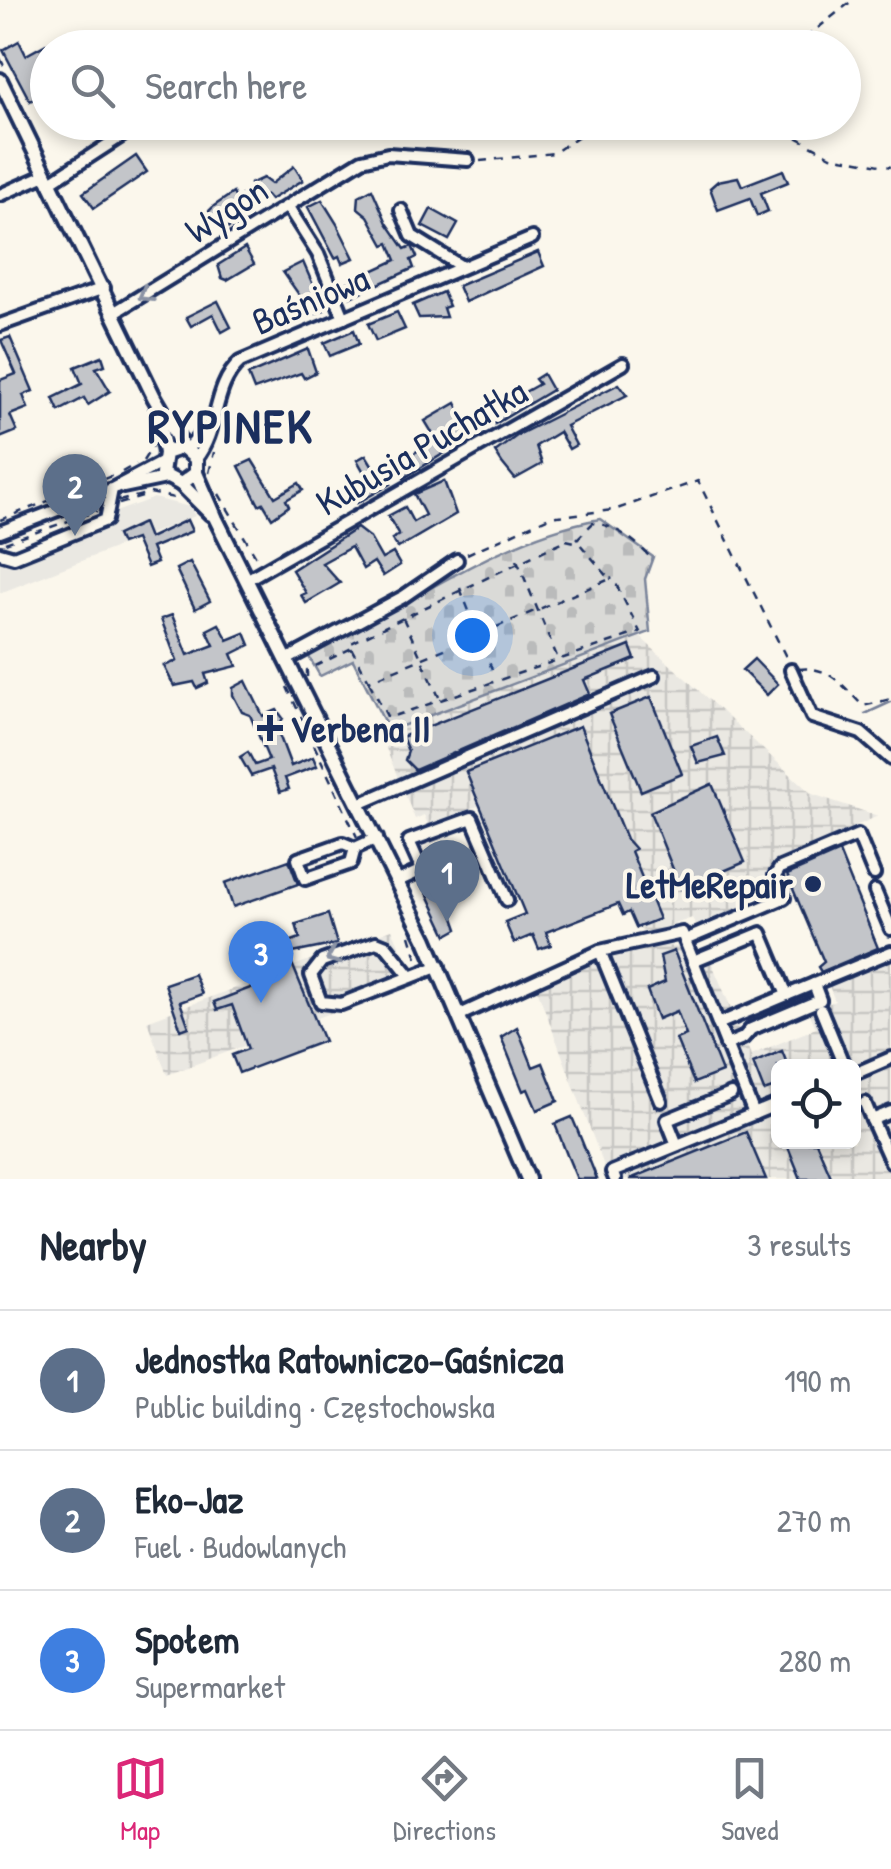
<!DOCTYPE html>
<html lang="en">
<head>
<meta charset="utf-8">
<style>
	:root { --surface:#fff; --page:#f6f6f7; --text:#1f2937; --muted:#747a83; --line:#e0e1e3; --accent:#db2777 }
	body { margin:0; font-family:"Patrick Hand",sans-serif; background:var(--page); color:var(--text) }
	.controls { position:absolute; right:30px; bottom:30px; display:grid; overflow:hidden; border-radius:15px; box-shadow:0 5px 15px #0003 }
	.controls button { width:90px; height:90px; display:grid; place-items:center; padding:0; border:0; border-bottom:2px solid var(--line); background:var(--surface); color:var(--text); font:50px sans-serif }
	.you { position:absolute; left:472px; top:635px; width:35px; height:35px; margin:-25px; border:8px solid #fff; border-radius:50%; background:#1a73e8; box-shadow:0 0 0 15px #1a73e833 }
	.badge { display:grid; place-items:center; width:65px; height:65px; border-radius:50%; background:var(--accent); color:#fff; font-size:32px; font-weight:700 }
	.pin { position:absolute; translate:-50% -82px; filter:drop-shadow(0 2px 5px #0008) }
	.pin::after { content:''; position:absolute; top:52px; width:35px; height:30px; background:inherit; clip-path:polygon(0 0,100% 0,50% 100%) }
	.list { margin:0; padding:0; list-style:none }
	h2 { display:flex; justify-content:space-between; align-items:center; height:130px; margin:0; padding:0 40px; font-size:42px }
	h2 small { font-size:32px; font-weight:400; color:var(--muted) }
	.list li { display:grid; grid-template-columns:65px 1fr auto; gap:30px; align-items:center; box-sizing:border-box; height:140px; padding:0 40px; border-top:2px solid var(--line) }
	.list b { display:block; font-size:38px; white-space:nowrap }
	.list p { margin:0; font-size:32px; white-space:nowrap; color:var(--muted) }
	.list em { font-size:32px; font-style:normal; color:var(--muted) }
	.icon { flex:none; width:55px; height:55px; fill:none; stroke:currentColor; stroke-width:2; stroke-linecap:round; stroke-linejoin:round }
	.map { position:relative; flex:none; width:891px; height:1179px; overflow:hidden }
	.search { position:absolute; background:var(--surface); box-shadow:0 5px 15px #0003; left:30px; right:30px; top:30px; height:110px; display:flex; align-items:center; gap:25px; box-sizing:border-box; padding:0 35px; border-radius:55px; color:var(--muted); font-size:38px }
	.sheet { height:550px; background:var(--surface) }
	nav { display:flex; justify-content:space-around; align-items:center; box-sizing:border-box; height:140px; border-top:2px solid var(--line); background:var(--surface); font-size:28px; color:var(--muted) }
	nav a { display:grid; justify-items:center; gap:5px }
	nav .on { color:var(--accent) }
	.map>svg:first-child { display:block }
	.built { fill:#eae8e2 }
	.industrial { fill:url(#industrial-grid); fill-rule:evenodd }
	.cemetery { fill:url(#cemetery-stones); stroke:#7a849a; stroke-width:2.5 }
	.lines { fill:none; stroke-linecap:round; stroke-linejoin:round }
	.stream { stroke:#747e96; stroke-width:2.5 }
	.building { fill:#c3c5c9; stroke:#1b2f5e; stroke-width:2.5 }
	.minor-casing { stroke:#1b2f5e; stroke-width:18 }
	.major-casing { stroke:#1b2f5e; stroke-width:20 }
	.path { stroke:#1b2f5e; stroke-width:2.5; stroke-dasharray:8 8; stroke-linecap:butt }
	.minor { stroke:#fbf7ec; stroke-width:10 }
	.major { stroke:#fbf7ec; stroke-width:12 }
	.oneway { stroke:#8b93a5 }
	.poi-dot { fill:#1b2f5e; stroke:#fbf7ec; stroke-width:4 }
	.labels { text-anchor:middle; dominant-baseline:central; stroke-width:8; stroke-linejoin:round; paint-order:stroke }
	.street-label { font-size:38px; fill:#1b2f5e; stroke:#fbf7ec }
	.poi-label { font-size:38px; font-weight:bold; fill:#1b2f5e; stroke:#fbf7ec; text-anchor:start }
	.district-label { font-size:48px; font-weight:bold; letter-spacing:2.5px; fill:#1b2f5e; stroke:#fbf7ec }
</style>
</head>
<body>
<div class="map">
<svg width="891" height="1179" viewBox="0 0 891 1179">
	<defs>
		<pattern id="industrial-grid" width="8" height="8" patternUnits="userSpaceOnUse" patternTransform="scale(2.5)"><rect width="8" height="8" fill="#eae8e2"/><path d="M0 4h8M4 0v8" fill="none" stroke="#c8c7c4"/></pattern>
		<pattern id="cemetery-stones" width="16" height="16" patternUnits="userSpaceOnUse" patternTransform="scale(2.5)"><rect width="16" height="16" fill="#dadad7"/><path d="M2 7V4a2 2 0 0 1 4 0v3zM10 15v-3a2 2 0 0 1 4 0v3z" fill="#babbbb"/></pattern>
	</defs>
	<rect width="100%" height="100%" fill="#fbf7ec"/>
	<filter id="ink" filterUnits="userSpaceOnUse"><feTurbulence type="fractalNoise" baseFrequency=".01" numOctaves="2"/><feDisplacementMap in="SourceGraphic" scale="20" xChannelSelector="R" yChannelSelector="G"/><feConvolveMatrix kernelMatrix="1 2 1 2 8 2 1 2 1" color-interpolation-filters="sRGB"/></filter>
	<g filter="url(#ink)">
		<path class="built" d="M154 498 190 507 195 516 0 593V554Z"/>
		<g class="industrial">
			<path d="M639 636 812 794 878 816 856 826 857 830 777 864 757 883 763 898 696 925 692 918 652 932 636 928 629 913 623 915 617 904 546 933 491 801 428 825 424 815 415 819 380 734Z"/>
			<path d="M392 929 415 981 167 1075 147 1021Z"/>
			<path d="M658 945 678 947 687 968 710 959 751 1055 816 1028 809 1011 835 1001 829 986 891 961V1179H609L535 984 598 959ZM778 1066H854V1142H778Z"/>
		</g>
		<path class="cemetery" d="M600 519 653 557 645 579 650 632 389 731 353 660 320 676 308 655C404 609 499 536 600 519Z"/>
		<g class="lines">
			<path class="stream" d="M865 714 891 702"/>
		</g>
		<g class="building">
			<path d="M61 36 68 48H48V65L33 75 43 93 30 101 3 50 19 41 26 55Z"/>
			<path d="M136 156 147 172 94 208 83 193Z"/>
			<path d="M294 166 303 180 270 200 266 195 255 201 250 184 263 178 271 184Z"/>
			<path d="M783 170 788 182 761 193 768 211 757 216 750 198 718 210 710 188 718 181 738 177 742 186Z"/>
			<path d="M372 189 387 223 405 249 412 246 417 257 411 260 414 268 350 297 344 284 396 260 389 243 384 245 368 216 358 208 359 196Z"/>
			<path d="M233 193 236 199 245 193 242 219 227 229 206 222 212 218 208 212 214 206Z"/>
			<path d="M322 200 337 224 354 258 342 263 339 256 335 258 308 207Z"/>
			<path d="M431 209 458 224 449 240 422 226Z"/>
			<path d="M245 248 254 264 227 280 222 278 218 265Z"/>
			<path d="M538 252 544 266 465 302 458 286Z"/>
			<path d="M303 262 324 310 309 316 306 308 277 330 271 315 302 299 283 272Z"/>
			<path d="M443 292 449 306 443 308 446 317 419 318 413 305Z"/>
			<path d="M218 301 231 327 222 332 213 314 191 326 186 317Z"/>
			<path d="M397 312 405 329 376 341 368 324Z"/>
			<path d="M354 330 359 344 330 356 324 343Z"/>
			<path d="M10 337 33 391 23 395 28 408 10 415 17 431 0 438V380L16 374 1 340Z"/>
			<path d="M308 349 316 372 304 378 301 373 254 390 248 375Z"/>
			<path d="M102 356 105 365 96 368 110 391 88 405 84 398 59 411 53 398 82 384 75 367Z"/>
			<path d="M543 374 552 390 495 424 489 412 539 384 535 379Z"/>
			<path d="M619 384 627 395 566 426 576 445 569 449 559 432 536 446 542 464 515 479 502 463 495 452 518 435Z"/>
			<path d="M456 403 472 436 404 478 397 464 436 439 425 421Z"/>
			<path d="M366 455 377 473 382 470 391 484 357 503 350 489 368 479 357 460Z"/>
			<path d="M252 460 275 497 299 483 303 490 286 500 289 506 272 518 263 503 259 505 239 466Z"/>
			<path d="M444 481 456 514 398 548 392 539 399 535 388 516 405 507 413 522 425 515 414 494Z"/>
			<path d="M187 520 192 531 151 548 157 563 147 567 135 539 121 544 117 535 143 523 149 538Z"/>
			<path d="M357 528 370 538 382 559 393 553 400 565 383 576 374 562 363 569 351 547 322 563 340 583 306 603 301 595 306 593 292 570Z"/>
			<path d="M190 562 210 601 195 609 176 569Z"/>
			<path d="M172 615 188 655 214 645 207 630 219 624 228 640 245 633 250 645 232 654 237 666 205 674 208 683 197 688 194 682 174 686 164 666 177 661 161 619Z"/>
			<path d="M630 646 635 659 584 680 590 694 415 770 405 760 408 751 402 737Z"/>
			<path d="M754 659 778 684 767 695 742 670Z"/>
			<path d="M246 681 263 716 277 710 283 718 277 729 291 766 313 757 317 766 285 778 289 789 280 792 271 769 251 776 240 757 248 752 255 765 269 760 250 715 242 712 233 695V688Z"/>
			<path d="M651 697 682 774 641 791 609 714Z"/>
			<path d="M580 726 626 839 635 849 631 851 659 919 636 928 629 912 623 915 618 904 546 932 551 945 539 949 533 935 514 943 505 922 525 914 466 772Z"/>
			<path d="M717 737 725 756 698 763 691 746Z"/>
			<path d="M712 784 745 862 681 889 650 812Z"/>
			<path d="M839 852 878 948 821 972 818 967 824 962 787 875Z"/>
			<path d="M289 860 298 884 233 907 225 883Z"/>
			<path d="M438 872 458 929 447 935 421 880Z"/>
			<path d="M328 914 337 944 288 954 324 1041 239 1073 232 1055 248 1049 232 1005 217 1010 214 1002 266 982 254 943 282 934 284 944 300 938 296 924Z"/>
			<path d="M674 951 722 1072 694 1083 676 1039 686 1035 677 1011 658 1019 647 990 665 982 660 956Z"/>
			<path d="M194 974 202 994 180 1002 189 1027 181 1030 165 984Z"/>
			<path d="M517 1027 533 1067 543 1063 558 1101 537 1110 528 1089 523 1091 501 1037Z"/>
			<path d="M782 1051 788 1066H778V1086L764 1091 753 1063Z"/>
			<path d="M572 1117 577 1129 597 1179H577L567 1155 555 1124Z"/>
			<path d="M746 1132 766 1179H630Z"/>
			<path d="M786 1142H816L832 1179H801Z"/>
		</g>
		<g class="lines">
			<g class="minor-casing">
				<g id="minor">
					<path d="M49 183 143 122"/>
					<path d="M0 195 45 175"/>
					<path d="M288 207 318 254 344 318"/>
					<path d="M401 210 412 236 462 267"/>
					<path d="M115 312 362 160 388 154 468 160"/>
					<path d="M0 325 104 288"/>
					<path d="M187 449 212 424"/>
					<path d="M196 459C220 429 212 387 240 362L532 238"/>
					<path d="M123 487 166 478"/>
					<path d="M0 532 112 489 161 463"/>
					<path d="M0 553 14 557 106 520 112 489"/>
					<path d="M248 579 623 364"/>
					<path d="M288 659 403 597 457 560"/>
					<path d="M791 670 812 717 861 733 891 759"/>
					<path d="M359 804 654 676"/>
					<path d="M355 848 351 863 305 879 298 859 343 843 355 848 377 838"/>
					<path d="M398 881 422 870 409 841 472 818 507 900"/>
					<path d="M875 891 891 929"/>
					<path d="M685 940 784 898 775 876 780 868 858 835 874 874"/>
					<path d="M600 951 661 1101"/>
					<path d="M693 961 761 933 787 995 718 1024"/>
					<path d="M411 977 386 946 376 942 322 961 311 975 321 1002 341 1004 411 977 439 966"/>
					<path d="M787 995 891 952"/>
					<path d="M821 1010 844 1066"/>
					<path d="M460 1015 600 951 682 933 754 1114"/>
					<path d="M726 1045 743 1038 751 1029 820 1000 814 984"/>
					<path d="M854 1074 891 1058"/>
					<path d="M865 1103 872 1120 891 1112"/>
					<path d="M872 1120 891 1162"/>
					<path d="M677 1145 667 1120 731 1094"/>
					<path d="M615 1179 612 1172 778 1104"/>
				</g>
			</g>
			<g class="major-casing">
				<g id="major">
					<path d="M0 80 154 397 183 447 196 459V473L216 519 426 940 528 1179"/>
					<path d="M157 411 165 453"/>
					<path d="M183 447 165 453 162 474 181 484 196 473"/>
					<path d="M181 484 211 514"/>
				</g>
			</g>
			<g class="path">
				<path d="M793 48 853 0"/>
				<path d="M0 58 7 72"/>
				<path d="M769 122 831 156 891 167"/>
				<path d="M480 161 554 153 599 122"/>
				<path d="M143 461 152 447"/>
				<path d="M122 472 136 464"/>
				<path d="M209 473 214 452"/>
				<path d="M150 493 179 499"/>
				<path d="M219 494 258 560"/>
				<path d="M119 501 150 493"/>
				<path d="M119 504 149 495"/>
				<path d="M81 513 98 508"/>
				<path d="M0 520 114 475"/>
				<path d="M577 539 593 523C616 525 639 543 653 561"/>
				<path d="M566 540 579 543 610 579 369 681 349 644Z"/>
				<path d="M5 543 97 511"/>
				<path d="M467 554 549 517 614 510 698 481 788 661"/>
				<path d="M517 560 558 659"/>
				<path d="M460 588 495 677"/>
				<path d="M403 618 439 697"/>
				<path d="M799 669C829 665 844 687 863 706L891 699"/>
				<path d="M307 677V670L352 648"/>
				<path d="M369 682 388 718 640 632 613 578 610 579"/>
				<path d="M287 687 357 837"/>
				<path d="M410 935 419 965"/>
			</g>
			<use href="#minor" class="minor"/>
			<use href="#major" class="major"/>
		</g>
		<defs><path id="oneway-chevron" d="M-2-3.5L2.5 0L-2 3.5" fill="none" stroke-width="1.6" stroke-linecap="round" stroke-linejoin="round" transform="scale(2.5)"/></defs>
		<g class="oneway">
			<use href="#oneway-chevron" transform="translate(145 295) rotate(150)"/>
			<use href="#oneway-chevron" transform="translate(333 957) rotate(157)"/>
		</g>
	</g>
	<g class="poi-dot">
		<path d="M265 713h10v10h10v10h-10v10h-10v-10h-10v-10h10z"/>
		<circle cx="813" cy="884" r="10"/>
	</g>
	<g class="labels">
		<g class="street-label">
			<text transform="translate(226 209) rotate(-33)">Wygon</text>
			<text transform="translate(310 299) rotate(-23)">Baśniowa</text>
			<text transform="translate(421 446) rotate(-30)">Kubusia Puchatka</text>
		</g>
		<g class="poi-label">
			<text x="290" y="728">Verbena II</text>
			<text x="793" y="884" text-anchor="end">LetMeRepair</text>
		</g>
		<g class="district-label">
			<text x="231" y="425">RYPINEK</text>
		</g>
	</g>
</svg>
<div class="controls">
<button><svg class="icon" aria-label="locate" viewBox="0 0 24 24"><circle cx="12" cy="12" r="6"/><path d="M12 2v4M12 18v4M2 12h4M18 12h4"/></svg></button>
</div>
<div class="you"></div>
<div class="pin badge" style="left:447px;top:922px;background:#5c6f8a">1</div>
<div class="pin badge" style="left:75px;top:536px;background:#5c6f8a">2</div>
<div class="pin badge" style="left:261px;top:1003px;background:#3f7fe0">3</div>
<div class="search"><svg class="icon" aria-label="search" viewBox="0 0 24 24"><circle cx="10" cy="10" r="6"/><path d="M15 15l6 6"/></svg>Search here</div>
</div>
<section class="sheet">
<h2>Nearby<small>3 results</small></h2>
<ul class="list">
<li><span class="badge" style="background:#5c6f8a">1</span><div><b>Jednostka Ratowniczo-Gaśnicza</b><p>Public building · Częstochowska</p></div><em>190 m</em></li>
<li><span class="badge" style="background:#5c6f8a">2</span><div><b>Eko-Jaz</b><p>Fuel · Budowlanych</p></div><em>270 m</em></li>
<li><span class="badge" style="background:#3f7fe0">3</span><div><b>Społem</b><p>Supermarket</p></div><em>280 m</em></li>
</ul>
</section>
<nav>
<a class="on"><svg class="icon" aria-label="map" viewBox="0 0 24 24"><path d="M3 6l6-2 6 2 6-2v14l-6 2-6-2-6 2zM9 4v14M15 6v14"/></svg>Map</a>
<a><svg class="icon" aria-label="directions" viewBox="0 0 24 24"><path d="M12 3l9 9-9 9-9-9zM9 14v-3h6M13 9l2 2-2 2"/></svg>Directions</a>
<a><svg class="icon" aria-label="saved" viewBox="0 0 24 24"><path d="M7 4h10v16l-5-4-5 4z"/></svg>Saved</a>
</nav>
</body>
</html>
